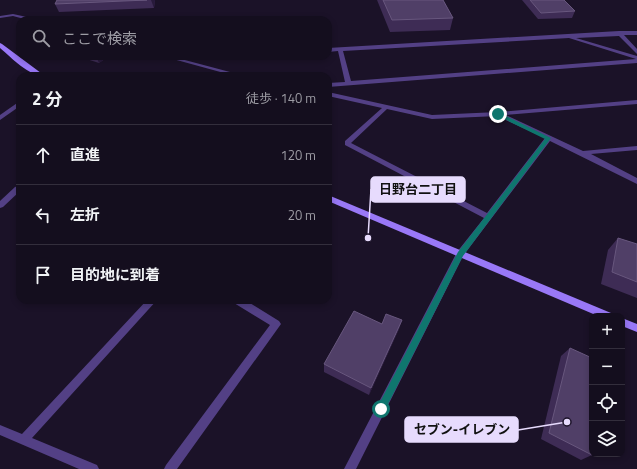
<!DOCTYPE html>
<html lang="ja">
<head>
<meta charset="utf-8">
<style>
	:root { --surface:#140e1e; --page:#1d1727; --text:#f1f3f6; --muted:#9d9ca4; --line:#332e3c }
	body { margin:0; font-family:"Titillium Web","Noto Sans JP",sans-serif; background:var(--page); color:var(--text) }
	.controls { position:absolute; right:12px; bottom:12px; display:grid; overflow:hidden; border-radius:8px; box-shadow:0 2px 6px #0003 }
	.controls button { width:36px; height:36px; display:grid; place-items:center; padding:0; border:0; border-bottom:1px solid var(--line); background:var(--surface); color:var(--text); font:20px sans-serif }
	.stop { position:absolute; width:12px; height:12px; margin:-9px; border:3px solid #0f766e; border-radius:50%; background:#fff }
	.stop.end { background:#0f766e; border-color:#fff; box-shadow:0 1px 4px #0008 }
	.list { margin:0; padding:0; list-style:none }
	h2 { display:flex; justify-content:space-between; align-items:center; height:52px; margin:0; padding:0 16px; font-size:17px }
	h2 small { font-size:13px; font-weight:400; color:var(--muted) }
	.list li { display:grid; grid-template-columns:26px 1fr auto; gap:12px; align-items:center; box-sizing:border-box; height:60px; padding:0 16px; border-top:1px solid var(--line) }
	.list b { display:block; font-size:15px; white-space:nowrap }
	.list em { font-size:13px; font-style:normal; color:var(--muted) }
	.icon { flex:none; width:22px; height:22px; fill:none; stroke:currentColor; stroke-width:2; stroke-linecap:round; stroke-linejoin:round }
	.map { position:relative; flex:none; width:637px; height:469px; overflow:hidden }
	.search { position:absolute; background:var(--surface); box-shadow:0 2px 6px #0003; left:16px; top:16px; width:316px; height:44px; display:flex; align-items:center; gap:10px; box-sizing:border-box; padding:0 14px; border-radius:12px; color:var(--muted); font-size:15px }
	.panel { position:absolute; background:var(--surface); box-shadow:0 2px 6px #0003; left:16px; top:72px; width:316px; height:232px; border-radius:12px }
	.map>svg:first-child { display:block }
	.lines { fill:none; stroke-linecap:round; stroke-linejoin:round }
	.street { fill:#534085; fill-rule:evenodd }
	.secondary { fill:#9978f7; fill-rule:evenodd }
	.wall { fill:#3e2c55 }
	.shaded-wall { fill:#281a3b }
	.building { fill:#503f67; stroke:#68577e }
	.route { fill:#0f766e }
	.leader { fill:none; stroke:#e7dbfd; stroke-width:1.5 }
	.callout-dot { fill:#e7dbfd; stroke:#1b1228; stroke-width:1.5 }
	.callout { fill:#e7dbfd; stroke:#e7dbfd; stroke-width:1.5 }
	.callout-label { font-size:13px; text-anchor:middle; font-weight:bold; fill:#111 }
</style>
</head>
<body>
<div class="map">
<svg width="637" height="469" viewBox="0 0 637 469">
	<rect width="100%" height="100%" fill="#1b1228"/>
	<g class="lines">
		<g class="street">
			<path d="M13 14 36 19V20H28L13 16 0 18V16Z"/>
			<path d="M619 31H637V35H624L637 49V54L619 36 576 38 637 56V63L328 87V83L345 82 338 51 328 52V48ZM569 38 636 59 351 81 343 51Z"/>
			<path d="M162 56 176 57 177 56H209L206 58 181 59 245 76H235Z"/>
			<path d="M328 92 432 115 498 112 637 100V104L506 115 583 151 637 146V150L591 154 637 178V184L550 141 463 256 356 469H344L457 252 484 218 345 145V141L382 108 328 96ZM387 109 432 119 497 116 545 138 487 213 351 143Z"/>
			<path d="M20 101V106L0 120V115Z"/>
			<path d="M18 186 20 187V191L3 207 0 208V201L15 187Z"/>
			<path d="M147 300H157L32 438 97 465 99 469H79L0 435V425L22 434Z"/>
			<path d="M233 300H245L279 321 281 324 177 469H164L166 465 270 325 234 303Z"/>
		</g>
		<g class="secondary">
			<path d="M0 43 2 44 45 76C28 76 12 58 0 48Z"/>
			<path d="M328 195 611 313 613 316H598L328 201Z"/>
			<path d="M622 318 637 324V332L622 326Z"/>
		</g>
	</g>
	<g class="wall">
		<path d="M57 0H155L154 8 59 12 55 4Z"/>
		<path d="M377 0H443L453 18 450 30 390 32Z"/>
		<path d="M522 0H564L575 11 572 18 538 19Z"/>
		<path d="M77 56H109L99 63Z"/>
		<path d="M618 238 637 244V298L601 284 608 250Z"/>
		<path d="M402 320 399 329 369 395 324 372V364L382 324Z"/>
		<path d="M570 348 592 455 581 460 541 439 561 356Z"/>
	</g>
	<g class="shaded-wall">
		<path d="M151 0H155L154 8Z"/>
		<path d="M96 56H109L99 63Z"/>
		<path d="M402 320 399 329 369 395 371 388Z"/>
	</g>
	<g class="building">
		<path d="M57 0H147L55 4Z"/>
		<path d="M383 0H443L453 18 392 20Z"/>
		<path d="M530 0H564L575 11 541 13Z"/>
		<path d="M618 238 637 244V282L612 272Z"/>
		<path d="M354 311 382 324 386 314 402 320 371 388 324 364Z"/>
		<path d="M570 348 592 358V455L549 433Z"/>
	</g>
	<path class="route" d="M496 113H500L551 138 463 256 384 412 381 413 378 412 376 409 378 406 458 252 545 139 496 115Z"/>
	<path class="leader" d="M368 238L371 189M567 422L518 430"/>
	<g class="callout-dot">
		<circle cx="368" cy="238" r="4"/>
		<circle cx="567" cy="422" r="4"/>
	</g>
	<g class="callout">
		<rect x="371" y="177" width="94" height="25" rx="4"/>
		<rect x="405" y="417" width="113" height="25" rx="4"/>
	</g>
	<g class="callout-label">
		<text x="418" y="194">日野台二丁目</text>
		<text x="462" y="434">セブン-イレブン</text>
	</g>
</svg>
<div class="controls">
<button>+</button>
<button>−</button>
<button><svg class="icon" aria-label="locate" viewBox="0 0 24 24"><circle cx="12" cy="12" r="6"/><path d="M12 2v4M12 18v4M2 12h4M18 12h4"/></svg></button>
<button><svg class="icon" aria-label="layers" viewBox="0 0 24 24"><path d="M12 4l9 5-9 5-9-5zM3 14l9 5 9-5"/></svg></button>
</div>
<div class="stop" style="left:381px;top:409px"></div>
<div class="stop end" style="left:498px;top:114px"></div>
<div class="search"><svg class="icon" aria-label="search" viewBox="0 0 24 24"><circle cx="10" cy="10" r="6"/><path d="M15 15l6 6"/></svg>ここで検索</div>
<section class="panel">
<h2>2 分<small>徒歩 · 140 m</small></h2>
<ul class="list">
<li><svg class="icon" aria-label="ahead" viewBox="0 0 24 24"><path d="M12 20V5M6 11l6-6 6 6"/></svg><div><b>直進</b></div><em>120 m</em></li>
<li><svg class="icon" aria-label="left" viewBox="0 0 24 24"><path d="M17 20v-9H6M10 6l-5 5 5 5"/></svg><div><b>左折</b></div><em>20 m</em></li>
<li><svg class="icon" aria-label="arrive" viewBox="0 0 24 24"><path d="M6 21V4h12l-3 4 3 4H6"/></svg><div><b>目的地に到着</b></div></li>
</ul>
</section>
</div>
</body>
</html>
